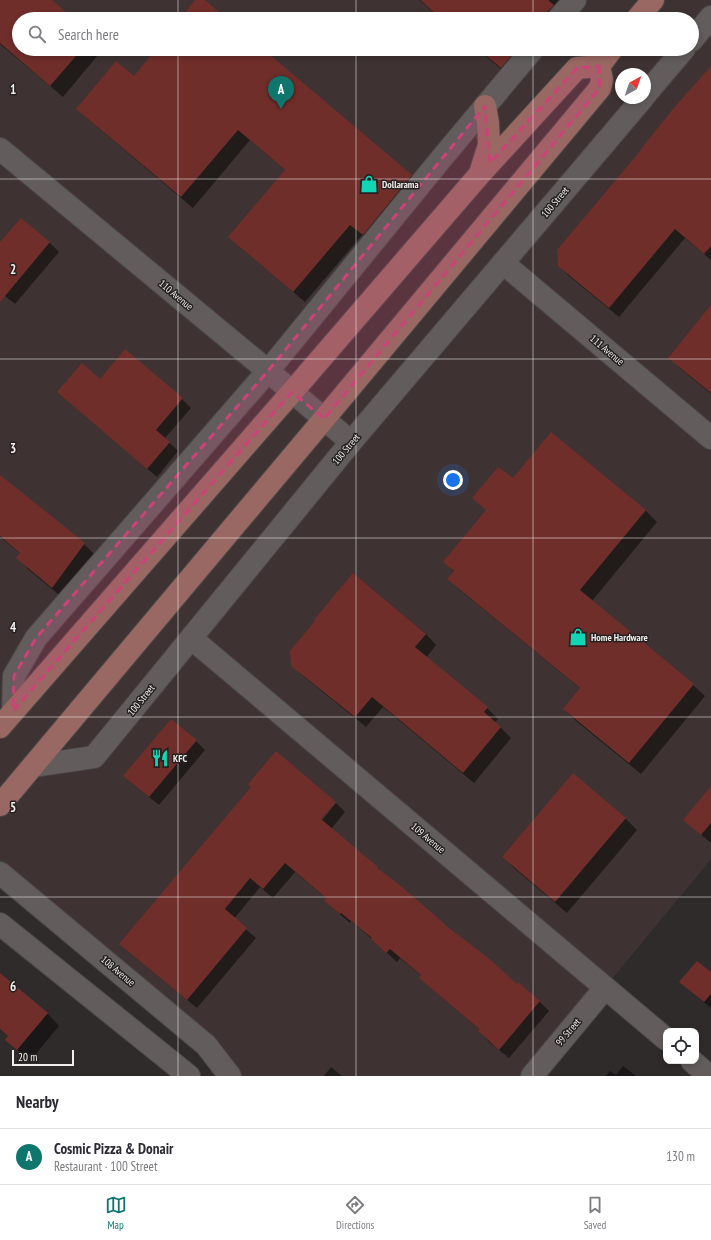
<!DOCTYPE html>
<html lang="en">
<head>
<meta charset="utf-8">
<style>
	:root { --surface:#fff; --page:#f7f7f7; --text:#2b2b33; --muted:#7c7c81; --line:#e1e1e2; --accent:#0f766e }
	body { margin:0; font-family:"PT Sans Narrow",sans-serif; background:var(--page); color:var(--text) }
	.controls { position:absolute; right:12px; bottom:12px; display:grid; overflow:hidden; border-radius:8px; box-shadow:0 2px 6px #0003 }
	.controls button { width:36px; height:36px; display:grid; place-items:center; padding:0; border:0; border-bottom:1px solid var(--line); background:var(--surface); color:var(--text); font:20px sans-serif }
	.compass { position:absolute; left:615px; top:68px; width:36px; height:36px; border-radius:50%; background:var(--surface); box-shadow:0 2px 6px #0003; rotate:40deg }
	.scale { position:absolute; left:12px; bottom:10px; width:62px; box-sizing:border-box; padding-left:4px; border:2px solid #f1eeed; border-top:0; font-size:11px; line-height:14px; white-space:nowrap; color:#f1eeed; -webkit-text-stroke:3px #262121; paint-order:stroke }
	.you { position:absolute; left:453px; top:480px; width:14px; height:14px; margin:-10px; border:3px solid #fff; border-radius:50%; background:#1a73e8; box-shadow:0 0 0 6px #1a73e833 }
	.badge { display:grid; place-items:center; width:26px; height:26px; border-radius:50%; background:var(--accent); color:#fff; font-size:13px; font-weight:700 }
	.pin { position:absolute; translate:-50% -33px; filter:drop-shadow(0 1px 2px #0008) }
	.pin::after { content:''; position:absolute; top:21px; width:14px; height:12px; background:inherit; clip-path:polygon(0 0,100% 0,50% 100%) }
	.list { margin:0; padding:0; list-style:none }
	h2 { display:flex; justify-content:space-between; align-items:center; height:52px; margin:0; padding:0 16px; font-size:17px }
	h2 small { font-size:13px; font-weight:400; color:var(--muted) }
	.list li { display:grid; grid-template-columns:26px 1fr auto; gap:12px; align-items:center; box-sizing:border-box; height:56px; padding:0 16px; border-top:1px solid var(--line) }
	.list b { display:block; font-size:15px; white-space:nowrap }
	.list p { margin:0; font-size:13px; white-space:nowrap; color:var(--muted) }
	.list em { font-size:13px; font-style:normal; color:var(--muted) }
	.icon { flex:none; width:22px; height:22px; fill:none; stroke:currentColor; stroke-width:2; stroke-linecap:round; stroke-linejoin:round }
	.map { position:relative; flex:none; width:711px; height:1076px; overflow:hidden }
	.search { position:absolute; background:var(--surface); box-shadow:0 2px 6px #0003; left:12px; right:12px; top:12px; height:44px; display:flex; align-items:center; gap:10px; box-sizing:border-box; padding:0 14px; border-radius:22px; color:var(--muted); font-size:15px }
	.sheet { height:108px; background:var(--surface) }
	nav { display:flex; justify-content:space-around; align-items:center; box-sizing:border-box; height:56px; border-top:1px solid var(--line); background:var(--surface); font-size:11px; color:var(--muted) }
	nav a { display:grid; justify-items:center; gap:2px }
	nav .on { color:var(--accent) }
	.map>svg:first-child { display:block }
	.built { fill:#3e3332; fill-rule:evenodd }
	.shadow { fill:#0007 }
	.building { fill:#702e2a }
	.lines { fill:none; stroke-linecap:round; stroke-linejoin:round }
	.minor-casing { stroke:#4c4847; stroke-width:24 }
	.major-casing { stroke:#4c4847; stroke-width:24 }
	.minor { stroke:#625d5c; stroke-width:22 }
	.major { stroke:#9a6863; stroke-width:22 }
	.marked { fill:#cb4378; fill-opacity:0.2; stroke:#cb4378; stroke-width:3; stroke-dasharray:8 5; stroke-linejoin:round }
	.grid { fill:none; stroke:#f1eeed; stroke-width:1; stroke-opacity:0.55 }
	.labels { text-anchor:middle; dominant-baseline:central; stroke-width:3; stroke-linejoin:round; paint-order:stroke }
	.poi-label { font-size:10px; font-weight:bold; fill:#f1eeed; stroke:#262121; text-anchor:start }
	.street-label { font-size:10px; fill:#f1eeed; stroke:#262121 }
	.grid-label { font-size:13px; text-anchor:middle; font-weight:bold; fill:#f1eeed; stroke:#262121; stroke-width:3; stroke-linejoin:round; paint-order:stroke }
</style>
</head>
<body>
<div class="map">
<svg width="711" height="1076" viewBox="0 0 711 1076">
	<rect width="100%" height="100%" fill="#2f2b2b"/>
	<path class="built" d="M0 0H711V859L532 1076H230L0 873ZM19 19H692V49H19ZM621 74H645V98H621Z"/>
	<g class="shadow">
		<path d="M0 0H50L73 19H19V49H103L63 97 0 44Z"/>
		<path d="M419 0H573L563 19H442Z"/>
		<path d="M157 49H261L411 176 423 187 374 246 362 235 305 302 241 248 286 171 250 140 193 208 89 120 77 109 134 77Z"/>
		<path d="M477 49H540L513 79Z"/>
		<path d="M711 69V260L685 238 619 317 569 276 559 266Z"/>
		<path d="M21 219 50 243 59 252 15 304 0 292V244Z"/>
		<path d="M711 307V394L681 369 669 357Z"/>
		<path d="M100 380 182 399 191 408 165 438 178 451 157 477 68 401Z"/>
		<path d="M0 476 84 544 96 556 64 599 29 570 18 558 21 554 0 537Z"/>
		<path d="M513 480 645 510 657 522 592 601 693 685 705 696 641 774 576 721 564 709 581 689 460 590 449 579 454 572 445 562Z"/>
		<path d="M354 574 426 634 436 645 426 658 487 708 498 719 495 722 511 738 474 783 383 707 366 727 303 676 292 665Z"/>
		<path d="M196 741 205 750 159 805 134 785 125 776Z"/>
		<path d="M711 788V843L684 820Z"/>
		<path d="M336 803 345 812 331 829 456 935 517 985 539 1001 549 1011 509 1058 488 1041 479 1031 480 1030 430 987 420 978 422 976 400 958 397 962 373 940 351 921 350 923 335 910 325 901 327 899 295 872 273 898 260 887 234 919 256 938 197 1008 130 953 120 944 317 823 319 824Z"/>
		<path d="M625 818 637 830 567 913 515 869 503 857Z"/>
		<path d="M0 974 48 1014 59 1026 30 1061 6 1040 9 1037 0 1029Z"/>
		<path d="M711 974V1008L687 988Z"/>
		<path d="M623 1066 636 1076H606L610 1071 616 1075Z"/>
		<path d="M331 1067 342 1076H324Z"/>
	</g>
	<g class="building">
		<path d="M0 0H52L74 19H19V49H82L50 86 0 43Z"/>
		<path d="M195 0H205L227 19H180Z"/>
		<path d="M420 0H548L554 5 548 11 546 16V19H442Z"/>
		<path d="M156 49H263L412 175 363 235 350 225 293 292 228 237 285 170 238 130 181 197 76 109 116 61 134 76Z"/>
		<path d="M478 49H517L501 68Z"/>
		<path d="M711 66V246L704 254 675 229 609 308 558 266 557 250 641 150V149L673 109Z"/>
		<path d="M21 218 50 242 0 302V242Z"/>
		<path d="M711 305V393L668 358Z"/>
		<path d="M125 349 183 398 156 430 170 442 147 469 57 392 82 363 100 379Z"/>
		<path d="M551 432 646 510 580 590 694 684 629 763 563 709 580 688 447 579 454 571 443 562 486 510 472 498 498 467 513 478Z"/>
		<path d="M0 475 85 543 52 588 16 558 20 553 0 536Z"/>
		<path d="M353 573 426 634 415 647 488 707 484 712 501 727 463 773 372 697 355 717 291 666 290 651 315 621 314 620Z"/>
		<path d="M171 719 197 740 149 797 123 776Z"/>
		<path d="M276 751 336 802 321 819 378 867 377 868 401 886 456 934V933L493 962 517 984 518 982 540 1001 499 1050 478 1031 479 1029 419 978 421 975 390 949 386 953 371 939 372 938 341 913 340 914 324 901 326 898 285 863 263 889 250 878 225 909 247 928 187 1000 119 944 251 787 248 784Z"/>
		<path d="M573 773 626 818 555 902 502 857Z"/>
		<path d="M711 786V823L701 835 683 820Z"/>
		<path d="M697 961 711 972V994L704 1002 679 982Z"/>
		<path d="M0 973 48 1013 17 1050 5 1040 8 1036 0 1029Z"/>
	</g>
	<g class="lines">
		<g class="minor-casing">
			<g id="minor">
				<path d="M558 19 575 0"/>
				<path d="M692 40 711 17"/>
				<path d="M645 95 684 49"/>
				<path d="M0 149 268 371 351 442"/>
				<path d="M503 263 711 438"/>
				<path d="M191 638 666 1039"/>
				<path d="M13 711 14 676 36 638 268 371 441 159 533 49"/>
				<path d="M33 766 94 757 351 442 643 98"/>
				<path d="M0 873 206 1045 230 1076"/>
				<path d="M0 924 189 1076"/>
				<path d="M692 1061 709 1076"/>
				<path d="M532 1076 605 988"/>
			</g>
		</g>
		<g class="major-casing">
			<g id="major">
				<path d="M637 19 653 0"/>
				<path d="M481 170 489 145 488 123 485 106"/>
				<path d="M0 727 292 392 480 174 577 68 599 66 612 49"/>
				<path d="M0 805 324 419 600 88 602 80 599 66"/>
			</g>
		</g>
		<use href="#minor" class="minor"/>
		<use href="#major" class="major"/>
	</g>
	<path class="marked" d="M599 66 600 88 324 419 292 392 13 711 14 676 36 638 268 371 485 106 490 163 577 68Z"/>
	<path class="grid" d="M178 0V19M356 0V19M533 0V19M178 49V1076M356 49V1076M533 49V1076M0 179H711M0 359H711M0 538H711M0 717H711M0 897H711"/>
	<defs>
		<g id="shop-bare" transform="scale(1.38)"><path d="M-5-2.5h2.3a2.7 3.5 0 0 1 5.4 0H5L5.5 6h-11ZM-1.5-2.5h3a1.5 2.3 0 0 0-3 0Z" fill="#12d5b4" stroke="#262121" stroke-width="2.5" paint-order="stroke"/></g>
		<g id="restaurant-bare" transform="scale(1.38)"><path d="M-5-6h1v4h1v-4h1v4h1v-4h1v5L-1.5 .5V6h-2V.5L-5-1ZM5-6V6H3V1.5H1.5Q1.5-4 5-6Z" fill="#12d5b4" stroke="#262121" stroke-width="2.5" paint-order="stroke"/></g>
	</defs>
	<g fill-rule="evenodd">
		<use href="#shop-bare" x="369" y="184"/>
		<use href="#shop-bare" x="578" y="637"/>
		<use href="#restaurant-bare" x="160" y="758"/>
	</g>
	<g class="labels">
		<g class="poi-label">
			<text x="382" y="184">Dollarama</text>
			<text x="591" y="637">Home Hardware</text>
			<text x="173" y="758">KFC</text>
		</g>
		<g class="street-label">
			<text transform="translate(555 202) rotate(-50)">100 Street</text>
			<text transform="translate(176 295) rotate(40)">110 Avenue</text>
			<text transform="translate(607 350) rotate(40)">111 Avenue</text>
			<text transform="translate(346 449) rotate(-50)">100 Street</text>
			<text transform="translate(141 700) rotate(-51)">100 Street</text>
			<text transform="translate(428 838) rotate(40)">109 Avenue</text>
			<text transform="translate(118 971) rotate(40)">108 Avenue</text>
			<text transform="translate(568 1032) rotate(-50)">99 Street</text>
		</g>
	</g>
	<g class="grid-label">
		<text x="13" y="94">1</text>
		<text x="13" y="274">2</text>
		<text x="13" y="453">3</text>
		<text x="13" y="632">4</text>
		<text x="13" y="812">5</text>
		<text x="13" y="991">6</text>
	</g>
</svg>
<div class="controls">
<button><svg class="icon" aria-label="locate" viewBox="0 0 24 24"><circle cx="12" cy="12" r="6"/><path d="M12 2v4M12 18v4M2 12h4M18 12h4"/></svg></button>
</div>
<svg class="compass" viewBox="-18 -18 36 36"><path d="M0-13l5 13h-10z" fill="#e53935"/><path d="M0 13l5-13h-10z" fill="#7c7c81"/></svg>
<div class="scale">20 m</div>
<div class="you"></div>
<div class="pin badge" style="left:281px;top:109px">A</div>
<div class="search"><svg class="icon" aria-label="search" viewBox="0 0 24 24"><circle cx="10" cy="10" r="6"/><path d="M15 15l6 6"/></svg>Search here</div>
</div>
<section class="sheet">
<h2>Nearby<small></small></h2>
<ul class="list">
<li><span class="badge">A</span><div><b>Cosmic Pizza &amp; Donair</b><p>Restaurant · 100 Street</p></div><em>130 m</em></li>
</ul>
</section>
<nav>
<a class="on"><svg class="icon" aria-label="map" viewBox="0 0 24 24"><path d="M3 6l6-2 6 2 6-2v14l-6 2-6-2-6 2zM9 4v14M15 6v14"/></svg>Map</a>
<a><svg class="icon" aria-label="directions" viewBox="0 0 24 24"><path d="M12 3l9 9-9 9-9-9zM9 14v-3h6M13 9l2 2-2 2"/></svg>Directions</a>
<a><svg class="icon" aria-label="saved" viewBox="0 0 24 24"><path d="M7 4h10v16l-5-4-5 4z"/></svg>Saved</a>
</nav>
</body>
</html>
